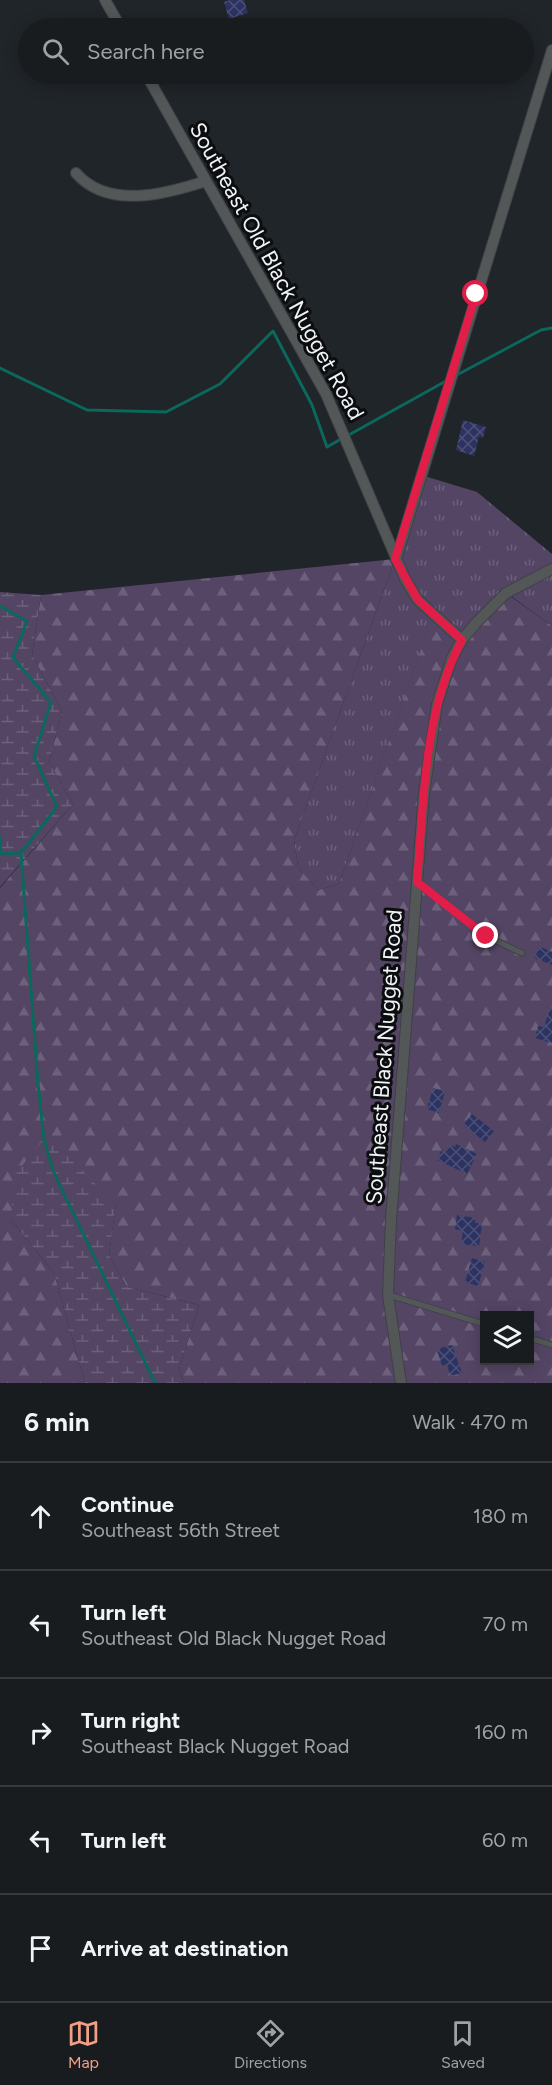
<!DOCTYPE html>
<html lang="en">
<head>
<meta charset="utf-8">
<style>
	:root { --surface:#181c1f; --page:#212528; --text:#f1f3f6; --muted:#9fa1a4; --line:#363a3d; --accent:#f39f85 }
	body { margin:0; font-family:Figtree,sans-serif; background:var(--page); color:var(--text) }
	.controls { position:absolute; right:18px; bottom:18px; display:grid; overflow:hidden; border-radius:0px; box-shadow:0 3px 15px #0003 }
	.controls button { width:54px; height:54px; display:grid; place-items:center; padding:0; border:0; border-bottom:2px solid var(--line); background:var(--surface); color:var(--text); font:30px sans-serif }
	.stop { position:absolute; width:18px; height:18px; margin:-14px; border:4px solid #e11d48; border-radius:50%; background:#fff }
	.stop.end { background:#e11d48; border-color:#fff; box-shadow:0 2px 6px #0008 }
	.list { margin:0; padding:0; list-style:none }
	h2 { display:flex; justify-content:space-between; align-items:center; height:78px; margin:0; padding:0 24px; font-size:26px }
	h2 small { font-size:20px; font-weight:400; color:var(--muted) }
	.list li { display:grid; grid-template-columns:39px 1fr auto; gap:18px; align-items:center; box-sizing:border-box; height:108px; padding:0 24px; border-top:2px solid var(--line) }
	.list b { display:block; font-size:22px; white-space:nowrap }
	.list p { margin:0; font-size:20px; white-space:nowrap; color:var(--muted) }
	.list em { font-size:20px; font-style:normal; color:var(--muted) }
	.icon { flex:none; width:33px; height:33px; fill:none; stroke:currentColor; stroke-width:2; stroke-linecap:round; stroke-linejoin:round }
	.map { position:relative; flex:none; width:552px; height:1383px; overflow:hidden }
	.search { position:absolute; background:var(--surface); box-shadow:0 3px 15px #0003; left:18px; right:18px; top:18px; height:66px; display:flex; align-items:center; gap:15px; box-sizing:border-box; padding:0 21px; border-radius:33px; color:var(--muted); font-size:22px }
	.sheet { height:618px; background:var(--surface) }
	nav { display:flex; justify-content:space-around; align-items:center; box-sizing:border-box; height:84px; border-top:2px solid var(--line); background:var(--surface); font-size:16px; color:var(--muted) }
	nav a { display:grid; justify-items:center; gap:3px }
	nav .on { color:var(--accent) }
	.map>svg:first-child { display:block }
	.grass { fill:url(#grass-tufts) }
	.forest { fill:url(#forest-firs); fill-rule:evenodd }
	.wetland { fill:url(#wetland-marsh) }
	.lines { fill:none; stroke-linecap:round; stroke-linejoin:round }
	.stream { stroke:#0b685c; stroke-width:3 }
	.building { fill:url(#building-cross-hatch) }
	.lane-casing { stroke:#3d4246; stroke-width:7 }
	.street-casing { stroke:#3d4246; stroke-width:12 }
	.lane { stroke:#545758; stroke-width:5 }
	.street { stroke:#545758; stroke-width:10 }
	.route { stroke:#e11d48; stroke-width:8 }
	.labels { text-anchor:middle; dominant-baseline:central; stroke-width:6; stroke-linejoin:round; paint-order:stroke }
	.street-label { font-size:22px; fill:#f1f4f7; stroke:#0b0d0f }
</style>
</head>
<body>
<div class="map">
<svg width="552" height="1383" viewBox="0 0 552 1383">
	<defs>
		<pattern id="grass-tufts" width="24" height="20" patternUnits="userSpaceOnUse" patternTransform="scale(1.5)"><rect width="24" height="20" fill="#544565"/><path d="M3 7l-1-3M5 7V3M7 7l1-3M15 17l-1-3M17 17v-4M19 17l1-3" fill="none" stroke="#6d607c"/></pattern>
		<pattern id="forest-firs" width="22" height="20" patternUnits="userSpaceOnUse" patternTransform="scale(1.5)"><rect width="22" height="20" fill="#544565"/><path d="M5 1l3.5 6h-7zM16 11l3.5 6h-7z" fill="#6d607c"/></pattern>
		<pattern id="wetland-marsh" width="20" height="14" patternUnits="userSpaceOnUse" patternTransform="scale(1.5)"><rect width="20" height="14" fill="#544565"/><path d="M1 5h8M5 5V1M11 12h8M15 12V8" fill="none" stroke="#6d607c"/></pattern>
		<pattern id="building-cross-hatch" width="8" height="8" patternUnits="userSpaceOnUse" patternTransform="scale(1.5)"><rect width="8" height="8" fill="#2c3361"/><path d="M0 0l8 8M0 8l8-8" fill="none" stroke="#4b5178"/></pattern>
	</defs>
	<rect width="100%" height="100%" fill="#202529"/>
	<path class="grass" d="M421 475 477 492 552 554V626L507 593 462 640 433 616 339 884 318 890 298 867 294 840 395 559Z"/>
	<path class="forest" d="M395 559 294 840 298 867 318 890 339 884 433 615 462 640 506 593 552 626V1383H184L179 1369 199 1305 127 1287 109 1255 116 1204 11 1220 54 1273 85 1383H0V888L73 804 49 762 62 711 32 655 41 595ZM484 1316H530V1360H484Z"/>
	<g class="wetland">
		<path d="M0 592 41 595 32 655 62 711 49 762 73 804 0 887Z"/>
		<path d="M44 1139 59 1147 116 1205 109 1255 127 1287 199 1305 179 1369 184 1383H85L54 1273 11 1220 14 1175Z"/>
	</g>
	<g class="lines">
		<g class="stream">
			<path d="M0 368 87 410 166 412 220 384 273 331 312 405 327 447 341 439"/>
			<path d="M455 376 541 330 552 328"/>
			<path d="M347 436 446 381"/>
			<path d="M0 606 27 621 13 658 51 702 34 756 57 807 21 853 38 1084 44 1139 53 1171 155 1383"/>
			<path d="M0 837 1 854 21 853"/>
		</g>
	</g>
	<g class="building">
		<path d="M230 0H244L248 13 229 19 224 2Z"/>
		<path d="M463 420 486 427 483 438 479 437 474 456 456 450Z"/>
		<path d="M539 946 552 952V965L535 958Z"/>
		<path d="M550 1008H552V1043L535 1038 538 1026 544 1027Z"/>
		<path d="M433 1088 445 1091 439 1113 427 1109Z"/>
		<path d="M472 1114 494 1131 485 1142 463 1125Z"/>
		<path d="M456 1144 477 1154 467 1174 437 1160 442 1149 447 1151 450 1145 455 1147Z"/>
		<path d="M457 1215 476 1218 475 1223H482L479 1246 461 1244 463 1231 455 1229Z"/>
		<path d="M472 1258 485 1262 478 1286 465 1282Z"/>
		<path d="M452 1345 462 1373 450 1376 447 1364 442 1366 437 1349Z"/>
	</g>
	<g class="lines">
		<g class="lane-casing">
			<g id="lane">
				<path d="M418 883 486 936 522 953"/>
				<path d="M389 1295 484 1324"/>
				<path d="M530 1338 552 1345"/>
			</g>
		</g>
		<g class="street-casing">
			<g id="street">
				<path d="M105 0 121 28"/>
				<path d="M146 74 326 394 406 581 418 600 462 640"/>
				<path d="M76 173C108 210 166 194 206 181"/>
				<path d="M396 559 552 50"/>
				<path d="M401 1383 388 1295 391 1220 424 793 437 704 452 658 462 640 476 623 506 593 552 569"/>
			</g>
		</g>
		<use href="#lane" class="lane"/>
		<use href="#street" class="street"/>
	</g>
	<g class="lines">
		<path class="route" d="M476 294 395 559 418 600 462 640C423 713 424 801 417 882L486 936"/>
	</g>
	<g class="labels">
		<g class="street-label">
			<text transform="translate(277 271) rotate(61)">Southeast Old Black Nugget Road</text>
			<text transform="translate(384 1057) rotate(-86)">Southeast Black Nugget Road</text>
		</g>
	</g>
</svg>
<div class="controls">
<button><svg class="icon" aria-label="layers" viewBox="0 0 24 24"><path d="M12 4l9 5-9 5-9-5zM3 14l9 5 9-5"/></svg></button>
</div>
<div class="stop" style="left:476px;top:294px"></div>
<div class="stop end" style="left:486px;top:936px"></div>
<div class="search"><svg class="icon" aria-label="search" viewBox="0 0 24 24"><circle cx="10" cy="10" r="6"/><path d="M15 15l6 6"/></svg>Search here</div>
</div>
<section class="sheet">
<h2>6 min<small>Walk · 470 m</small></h2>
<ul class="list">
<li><svg class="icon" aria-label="ahead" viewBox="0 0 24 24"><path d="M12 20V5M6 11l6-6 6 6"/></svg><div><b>Continue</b><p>Southeast 56th Street</p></div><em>180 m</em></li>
<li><svg class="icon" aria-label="left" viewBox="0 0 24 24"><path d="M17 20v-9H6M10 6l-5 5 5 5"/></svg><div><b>Turn left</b><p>Southeast Old Black Nugget Road</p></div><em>70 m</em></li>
<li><svg class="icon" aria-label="right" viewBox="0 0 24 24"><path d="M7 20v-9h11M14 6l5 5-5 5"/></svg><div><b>Turn right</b><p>Southeast Black Nugget Road</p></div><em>160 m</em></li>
<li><svg class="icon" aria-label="left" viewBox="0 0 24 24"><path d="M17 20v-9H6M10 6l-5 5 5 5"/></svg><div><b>Turn left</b></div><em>60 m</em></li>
<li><svg class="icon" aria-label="arrive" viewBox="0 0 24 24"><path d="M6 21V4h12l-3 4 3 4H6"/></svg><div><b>Arrive at destination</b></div></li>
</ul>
</section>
<nav>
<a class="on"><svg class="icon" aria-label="map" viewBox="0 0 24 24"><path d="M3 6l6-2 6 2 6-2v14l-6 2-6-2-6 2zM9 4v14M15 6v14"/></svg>Map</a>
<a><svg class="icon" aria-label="directions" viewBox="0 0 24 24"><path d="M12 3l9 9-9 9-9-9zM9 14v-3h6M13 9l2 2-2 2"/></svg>Directions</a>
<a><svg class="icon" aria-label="saved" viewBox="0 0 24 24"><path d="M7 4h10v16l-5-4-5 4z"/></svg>Saved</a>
</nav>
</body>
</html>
